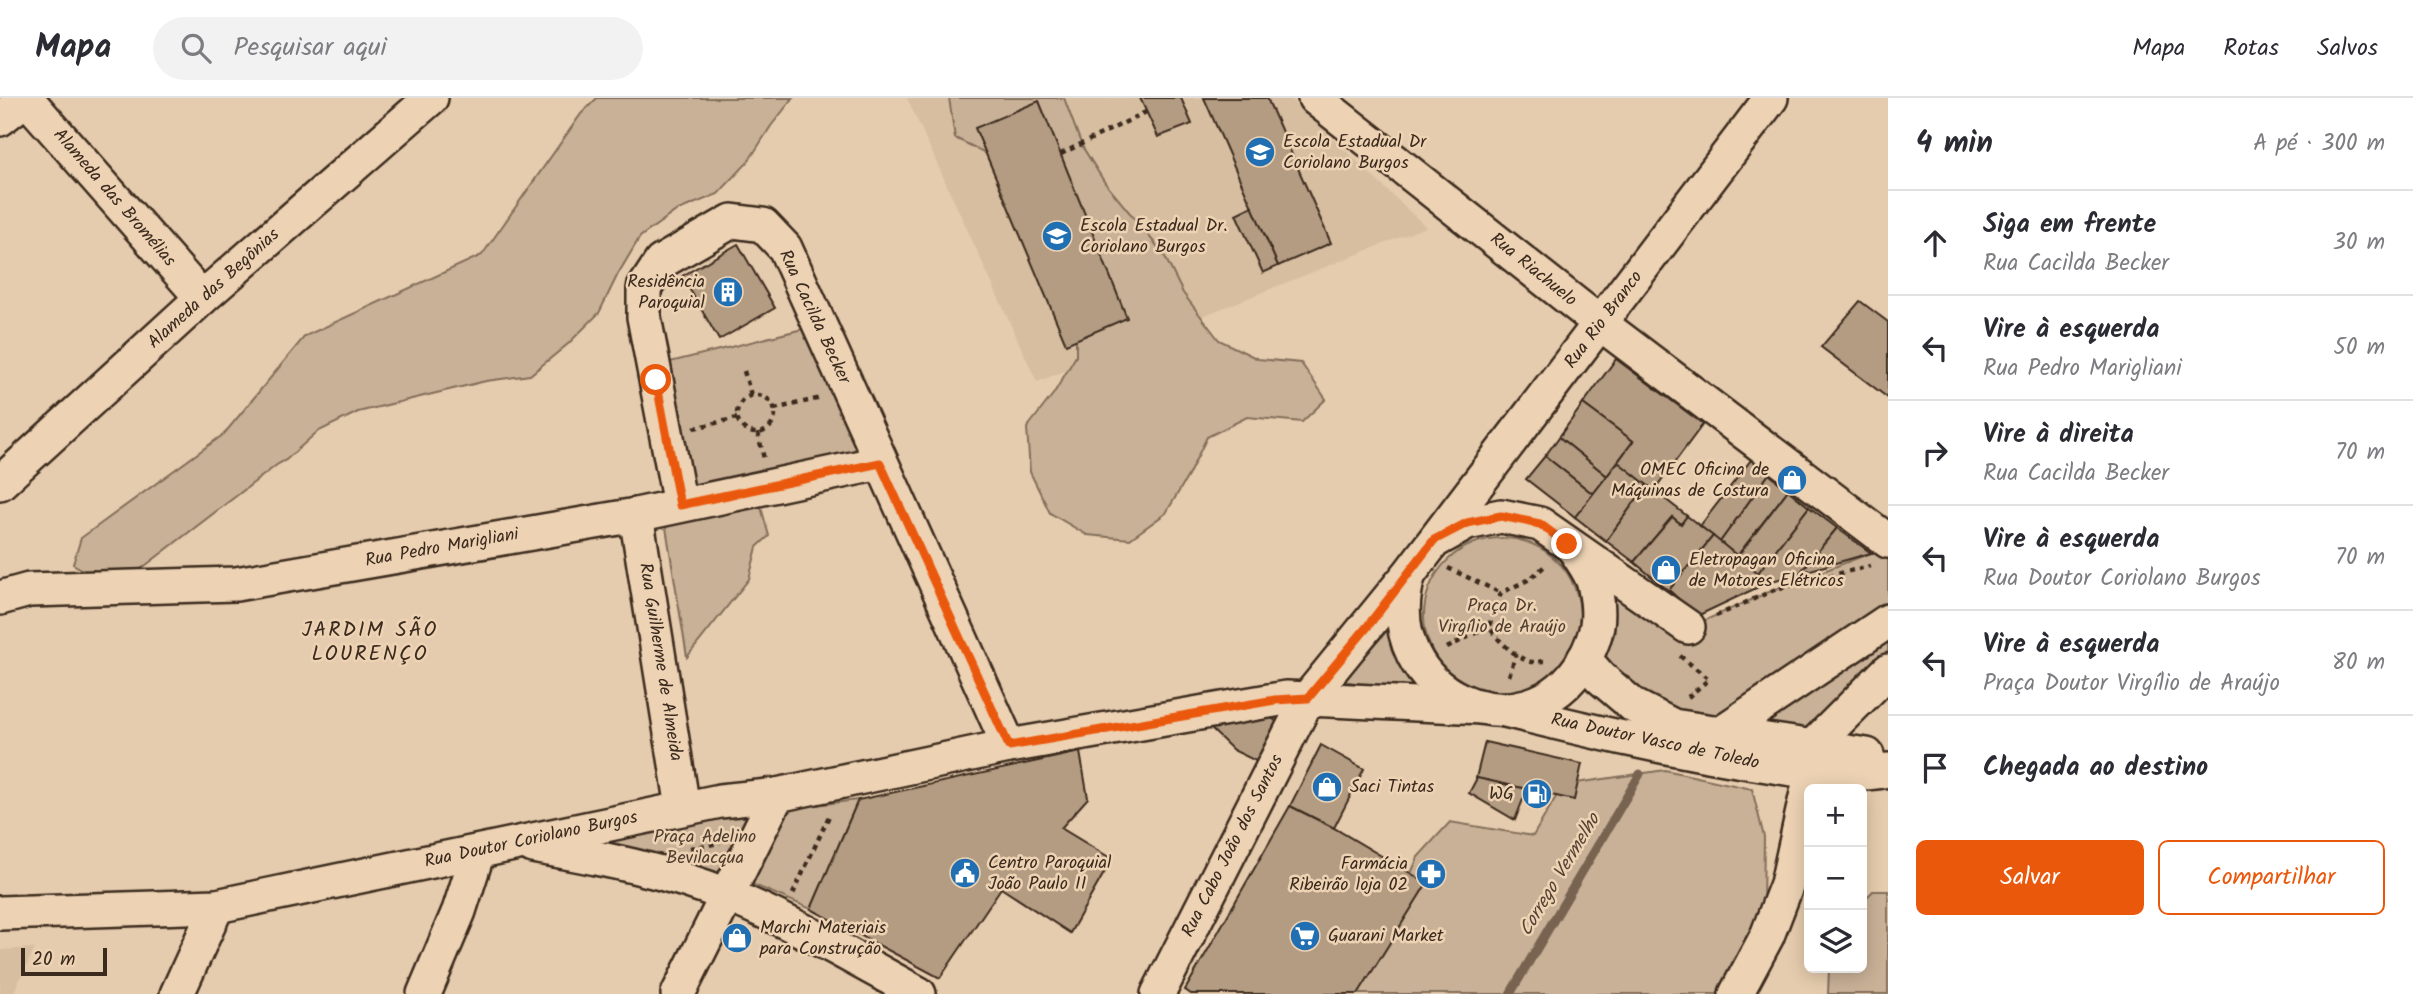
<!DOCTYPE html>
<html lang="pt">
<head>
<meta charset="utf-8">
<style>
	:root { --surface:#fff; --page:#f2f2f3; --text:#2b2b33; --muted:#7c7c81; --line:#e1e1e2; --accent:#ea580c }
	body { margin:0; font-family:Kalam,sans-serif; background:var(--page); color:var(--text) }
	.controls { position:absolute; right:21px; bottom:21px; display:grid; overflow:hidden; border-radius:10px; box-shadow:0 4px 18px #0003 }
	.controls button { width:63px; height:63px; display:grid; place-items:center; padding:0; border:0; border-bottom:2px solid var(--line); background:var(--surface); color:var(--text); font:35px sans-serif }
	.scale { position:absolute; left:21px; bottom:18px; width:86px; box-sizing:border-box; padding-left:7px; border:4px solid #3b2a1e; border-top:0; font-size:19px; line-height:24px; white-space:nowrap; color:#3b2a1e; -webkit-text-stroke:5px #edd3b4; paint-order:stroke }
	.stop { position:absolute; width:21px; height:21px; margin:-16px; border:5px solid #ea580c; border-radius:50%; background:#fff }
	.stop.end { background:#ea580c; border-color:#fff; box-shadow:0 2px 7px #0008 }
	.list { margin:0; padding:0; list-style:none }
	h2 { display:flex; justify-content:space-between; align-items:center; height:91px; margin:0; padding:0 28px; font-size:30px }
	h2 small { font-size:23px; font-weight:400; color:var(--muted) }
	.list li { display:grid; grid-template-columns:46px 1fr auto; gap:21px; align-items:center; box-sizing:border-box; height:105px; padding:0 28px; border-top:2px solid var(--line) }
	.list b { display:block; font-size:26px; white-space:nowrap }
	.list p { margin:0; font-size:23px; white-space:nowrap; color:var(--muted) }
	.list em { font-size:23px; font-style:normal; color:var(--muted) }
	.actions { display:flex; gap:14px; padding:21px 28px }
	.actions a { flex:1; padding:16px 0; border:2px solid var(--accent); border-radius:10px; text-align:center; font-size:24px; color:var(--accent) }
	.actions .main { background:var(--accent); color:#fff }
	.icon { flex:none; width:38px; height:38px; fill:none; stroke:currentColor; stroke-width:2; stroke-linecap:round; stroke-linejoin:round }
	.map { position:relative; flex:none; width:1888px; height:896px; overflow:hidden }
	header { display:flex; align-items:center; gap:42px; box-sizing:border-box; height:98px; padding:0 35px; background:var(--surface); border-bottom:2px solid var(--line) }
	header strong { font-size:33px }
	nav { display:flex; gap:38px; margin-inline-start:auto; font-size:24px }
	.search { width:490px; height:63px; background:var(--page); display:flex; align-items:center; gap:18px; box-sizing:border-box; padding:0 24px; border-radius:38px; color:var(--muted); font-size:26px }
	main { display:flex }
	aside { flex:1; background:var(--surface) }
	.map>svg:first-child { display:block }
	.built { fill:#d7bea1 }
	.green { fill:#c9b197; stroke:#826e5a; stroke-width:2 }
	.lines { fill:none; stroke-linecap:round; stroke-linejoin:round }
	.stream { stroke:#786451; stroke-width:9 }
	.building { fill:#b49c83; stroke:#3b2a1e; stroke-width:2 }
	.minor-casing { stroke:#3b2a1e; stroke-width:38 }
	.path { stroke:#3b2a1e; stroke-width:4.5; stroke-dasharray:5 5; stroke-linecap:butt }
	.minor { stroke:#edd3b4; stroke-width:33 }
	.route { stroke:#ea580c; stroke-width:9 }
	.labels { text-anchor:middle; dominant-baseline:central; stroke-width:5; stroke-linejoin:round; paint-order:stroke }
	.poi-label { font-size:18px; fill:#3b2a1e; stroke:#edd3b4; text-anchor:start }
	.street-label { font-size:18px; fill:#3b2a1e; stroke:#edd3b4 }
	.park-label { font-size:18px; fill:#503e30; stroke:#edd3b4 }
	.water-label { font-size:19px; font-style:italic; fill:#544233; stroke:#edd3b4 }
	.quarter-label { font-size:21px; letter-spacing:2px; fill:#3b2a1e; stroke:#edd3b4 }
</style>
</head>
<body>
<header>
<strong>Mapa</strong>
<div class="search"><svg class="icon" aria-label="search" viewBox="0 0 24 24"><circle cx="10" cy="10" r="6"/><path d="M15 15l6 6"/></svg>Pesquisar aqui</div>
<nav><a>Mapa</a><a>Rotas</a><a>Salvos</a></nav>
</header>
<main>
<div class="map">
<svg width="1888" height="896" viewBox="0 0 1888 896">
	<rect width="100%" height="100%" fill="#e6ccae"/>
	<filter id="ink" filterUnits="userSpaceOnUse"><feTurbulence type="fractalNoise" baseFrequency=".0143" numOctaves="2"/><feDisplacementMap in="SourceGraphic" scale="14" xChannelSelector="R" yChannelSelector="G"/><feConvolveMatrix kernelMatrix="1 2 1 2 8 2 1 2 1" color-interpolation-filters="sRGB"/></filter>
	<g filter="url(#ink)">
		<g class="built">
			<path d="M907 0H1290L1426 129 1037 284Z"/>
			<path d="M35 850 13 896H0V852Z"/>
		</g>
		<g class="green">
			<path d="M597 0H793L771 28 748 64 718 96 676 113 640 139 618 176 599 215 568 246 530 277 486 283 358 314 317 334 286 362 278 366 133 477 99 481 73 466 81 440 224 336 305 238 482 157 581 16Z"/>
			<path d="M949 0H1064L1082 48 1105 85 1163 155 1183 195 1219 242 1258 261 1301 265 1326 301 1302 324 1247 319 1207 339 1188 378 1166 415 1130 441 1087 437 1050 415 1030 374 1027 330 1054 295 1076 258V213L994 59 955 40Z"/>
			<path d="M819 227 878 360 756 391 769 438 757 449 749 481 687 559 663 411 654 268Z"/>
			<circle cx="1502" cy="518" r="78"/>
			<path d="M1888 452V515L1722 634 1640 598 1605 561 1615 534 1610 489 1699 525 1776 491 1871 455Z"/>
			<path d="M1392 527 1404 574 1419 595 1343 583Z"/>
			<path d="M1888 536V553L1809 633 1755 624Z"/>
			<path d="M1665 672 1752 691 1764 739 1763 811 1744 896H1335L1378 854 1418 759 1450 724 1533 738 1563 687Z"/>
			<path d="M771 701 724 792 547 743Z"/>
			<path d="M858 702 811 811 747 784 781 711Z"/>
			<path d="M1873 793H1888V896H1828L1829 870H1862V804Z"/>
		</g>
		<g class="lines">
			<path class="stream" d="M1510 896 1640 676"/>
		</g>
		<g class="building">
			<path d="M1140 0H1181L1192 26 1158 39Z"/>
			<path d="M1204 0H1267L1331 145 1278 168Z"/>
			<path d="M1039 3 1127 220 1066 246 975 30Z"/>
			<path d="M1252 108 1278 168 1263 175 1236 116Z"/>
			<path d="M738 146 775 210 719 242 682 178Z"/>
			<path d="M1860 203 1888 224V300L1821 249Z"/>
			<path d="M1616 261 1703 326 1654 392 1617 365 1633 343 1583 306Z"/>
			<path d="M1583 306 1633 343 1607 378 1559 339Z"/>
			<path d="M1559 339 1607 378 1593 396 1545 358Z"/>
			<path d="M1545 358 1593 396 1575 419 1526 381Z"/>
			<path d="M1751 362 1769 376 1720 444 1700 428Z"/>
			<path d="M1618 364 1647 387 1606 443 1575 419Z"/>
			<path d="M1769 376 1788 392 1737 458 1720 444Z"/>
			<path d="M1647 387 1687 418 1681 426 1672 419 1634 464 1606 443Z"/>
			<path d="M1788 392 1809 409 1758 475 1738 458Z"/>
			<path d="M1809 409 1837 430 1800 475 1769 484 1758 475Z"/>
			<path d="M1687 418 1713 438 1669 493 1634 464 1672 419 1681 426Z"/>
			<path d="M1837 430 1871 455 1800 475Z"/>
			<path d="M1713 438 1769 484 1697 518 1669 492Z"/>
			<path d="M1265 615 1281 627 1262 666 1233 652 1207 627Z"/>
			<path d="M1485 644 1582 666 1574 702 1476 680Z"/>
			<path d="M1321 647 1364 671 1334 730 1290 708Z"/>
			<path d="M1080 654 1088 700 1061 730 1112 761 1070 835 1001 790 940 880 811 811 858 702Z"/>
			<path d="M1477 680 1527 691 1515 722 1469 695Z"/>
			<path d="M1290 708 1334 730 1427 785 1358 896H1191L1185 892Z"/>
		</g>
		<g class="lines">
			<g class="minor-casing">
				<g id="minor">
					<path d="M26 0 202 200"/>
					<path d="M1315 0 1601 226 1888 443"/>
					<path d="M0 21 27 0"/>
					<path d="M0 385 202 200 431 0"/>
					<path d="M680 407 644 219V190L661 164 732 123 763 127 785 150 1009 648"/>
					<path d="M636 417 683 710"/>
					<path d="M1438 441 1467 425 1501 418 1540 426 1688 529"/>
					<path d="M1408 479C1375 599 1526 661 1584 562 1598 536 1601 519 1595 490 1593 477 1582 463 1575 452"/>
					<path d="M0 500 29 492 236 486 636 417 880 365"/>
					<path d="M1584 561 1601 580 1634 608 1673 628 1867 657"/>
					<path d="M1505 612C1590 633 1675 653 1761 666 1802 673 1847 680 1888 672"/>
					<path d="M1722 634 1888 523"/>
					<path d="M1799 658 1812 649 1888 573"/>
					<path d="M533 748C599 760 666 772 729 798 795 825 857 862 919 896"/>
					<path d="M0 815 217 808 720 703 777 697 1009 648 1286 600 1483 609"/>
					<path d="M177 896 217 808"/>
					<path d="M424 896 459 813 478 754"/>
					<path d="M678 896 777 697"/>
					<path d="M1158 896 1308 600 1409 476 1771 0"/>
					<path d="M1736 896 1767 838 1787 786 1812 672"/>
				</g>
			</g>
			<g class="path">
				<path d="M1061 56 1146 14"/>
				<path d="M744 273 751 297"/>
				<circle cx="756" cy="316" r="19"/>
				<path d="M774 311 821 300"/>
				<path d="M694 330 737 320"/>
				<path d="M758 335 764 361"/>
				<path d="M1448 470 1501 495"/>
				<path d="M1716 518 1776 491 1870 468"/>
				<path d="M1447 550 1489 528"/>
				<path d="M1680 558 1709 581 1688 599"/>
				<path d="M1544 563C1540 563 1536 564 1532 564 1519 563 1495 540 1489 528L1501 495 1530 481 1547 466"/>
				<path d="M1509 578 1516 556"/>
				<path d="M690 750 720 745"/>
				<path d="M793 796 829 718"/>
			</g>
			<use href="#minor" class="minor"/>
		</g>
	</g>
	<g class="lines" filter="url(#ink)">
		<path class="route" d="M656 282 680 407 880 365 1009 648 1275 602 1308 600 1367 529 1434 442 1467 425 1501 418 1540 426 1567 446"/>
	</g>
	<defs>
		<g id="school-disc" transform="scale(1.575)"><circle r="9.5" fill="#1f6fb2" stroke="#edd3b4"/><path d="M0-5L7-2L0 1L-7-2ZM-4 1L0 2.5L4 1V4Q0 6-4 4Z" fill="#fff"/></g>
		<g id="building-disc" transform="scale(1.575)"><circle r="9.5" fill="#1f6fb2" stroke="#edd3b4"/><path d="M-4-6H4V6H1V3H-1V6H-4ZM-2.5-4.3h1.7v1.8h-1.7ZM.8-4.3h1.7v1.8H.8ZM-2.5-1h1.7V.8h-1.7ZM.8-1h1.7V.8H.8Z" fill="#fff"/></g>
		<g id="shop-disc" transform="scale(1.575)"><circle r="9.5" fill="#1f6fb2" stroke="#edd3b4"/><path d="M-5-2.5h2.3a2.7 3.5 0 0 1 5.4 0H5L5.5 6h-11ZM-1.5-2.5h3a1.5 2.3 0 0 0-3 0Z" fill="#fff"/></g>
		<g id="fuel-disc" transform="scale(1.575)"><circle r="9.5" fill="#1f6fb2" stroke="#edd3b4"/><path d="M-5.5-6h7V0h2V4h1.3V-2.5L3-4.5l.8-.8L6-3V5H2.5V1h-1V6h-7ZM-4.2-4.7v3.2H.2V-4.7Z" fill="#fff"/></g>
		<g id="civic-disc" transform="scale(1.575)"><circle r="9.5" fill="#1f6fb2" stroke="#edd3b4"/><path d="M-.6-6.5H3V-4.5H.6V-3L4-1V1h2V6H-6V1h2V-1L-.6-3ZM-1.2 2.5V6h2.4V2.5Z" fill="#fff"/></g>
		<g id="pharmacy-disc" transform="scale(1.575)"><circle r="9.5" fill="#1f6fb2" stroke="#edd3b4"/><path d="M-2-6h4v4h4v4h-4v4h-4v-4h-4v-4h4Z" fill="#fff"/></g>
		<g id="supermarket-disc" transform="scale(1.575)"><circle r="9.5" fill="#1f6fb2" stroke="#edd3b4"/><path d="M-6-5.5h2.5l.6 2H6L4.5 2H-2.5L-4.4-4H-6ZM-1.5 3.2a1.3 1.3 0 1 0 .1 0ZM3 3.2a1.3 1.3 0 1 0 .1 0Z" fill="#fff"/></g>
	</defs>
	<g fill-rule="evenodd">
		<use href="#school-disc" x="1260" y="54"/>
		<use href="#school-disc" x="1057" y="138"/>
		<use href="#building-disc" x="728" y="194"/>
		<use href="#shop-disc" x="1792" y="382"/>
		<use href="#shop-disc" x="1666" y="472"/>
		<use href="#shop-disc" x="1327" y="689"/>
		<use href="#fuel-disc" x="1537" y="696"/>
		<use href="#civic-disc" x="965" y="775"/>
		<use href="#pharmacy-disc" x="1431" y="776"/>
		<use href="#supermarket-disc" x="1305" y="838"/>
		<use href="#shop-disc" x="737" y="840"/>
	</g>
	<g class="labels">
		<g class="poi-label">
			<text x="1283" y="44">Escola Estadual Dr<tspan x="1283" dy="21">Coriolano Burgos</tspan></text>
			<text x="1080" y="128">Escola Estadual Dr.<tspan x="1080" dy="21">Coriolano Burgos</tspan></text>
			<text x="705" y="184" text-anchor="end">Residência<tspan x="705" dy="21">Paroquial</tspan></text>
			<text x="1769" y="372" text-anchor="end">OMEC Oficina de<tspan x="1769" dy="21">Máquinas de Costura</tspan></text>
			<text x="1689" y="462">Eletropagan Oficina<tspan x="1689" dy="21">de Motores Elétricos</tspan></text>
			<text x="1350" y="689">Saci Tintas</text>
			<text x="1514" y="696" text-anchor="end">WG</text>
			<text x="988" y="765">Centro Paroquial<tspan x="988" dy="21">João Paulo II</tspan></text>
			<text x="1408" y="766" text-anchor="end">Farmácia<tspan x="1408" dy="21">Ribeirão loja 02</tspan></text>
			<text x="760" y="830">Marchi Materiais<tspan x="760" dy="21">para Construção</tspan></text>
			<text x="1328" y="838">Guarani Market</text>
		</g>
		<g class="street-label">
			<text transform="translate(114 100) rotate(49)">Alameda das Bromélias</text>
			<text transform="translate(1533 172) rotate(39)">Rua Riachuelo</text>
			<text transform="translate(214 191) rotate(-42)">Alameda das Begônias</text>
			<text transform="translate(814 219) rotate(65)">Rua Cacilda Becker</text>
			<text transform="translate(1604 222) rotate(-53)">Rua Rio Branco</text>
			<text transform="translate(442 450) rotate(-10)">Rua Pedro Marigliani</text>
			<text transform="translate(660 564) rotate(81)">Rua Guilherme de Almeida</text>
			<text transform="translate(1655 644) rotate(12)">Rua Doutor Vasco de Toledo</text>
			<text transform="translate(531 742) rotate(-12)">Rua Doutor Coriolano Burgos</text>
			<text transform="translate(1233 748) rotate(-63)">Rua Cabo João dos Santos</text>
		</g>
		<g class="park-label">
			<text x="1502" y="508">Praça Dr.<tspan x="1502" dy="21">Virgílio de Araújo</tspan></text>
			<text x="705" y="739">Praça Adelino<tspan x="705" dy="21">Bevilacqua</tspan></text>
		</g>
		<g class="water-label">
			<text transform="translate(1560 777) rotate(-59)">Corrego Vermelho</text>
		</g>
		<g class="quarter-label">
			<text x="370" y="532">JARDIM SÃO<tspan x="370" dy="24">LOURENÇO</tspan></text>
		</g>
	</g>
</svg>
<div class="controls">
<button>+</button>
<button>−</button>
<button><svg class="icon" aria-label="layers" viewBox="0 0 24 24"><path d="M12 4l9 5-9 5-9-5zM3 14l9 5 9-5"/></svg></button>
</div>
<div class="scale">20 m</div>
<div class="stop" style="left:656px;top:282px"></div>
<div class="stop end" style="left:1567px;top:446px"></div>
</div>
<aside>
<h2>4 min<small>A pé · 300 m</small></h2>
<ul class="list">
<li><svg class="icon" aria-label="ahead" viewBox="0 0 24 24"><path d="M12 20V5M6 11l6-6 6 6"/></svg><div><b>Siga em frente</b><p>Rua Cacilda Becker</p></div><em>30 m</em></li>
<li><svg class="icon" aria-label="left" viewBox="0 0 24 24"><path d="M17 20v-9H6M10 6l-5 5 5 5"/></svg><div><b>Vire à esquerda</b><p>Rua Pedro Marigliani</p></div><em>50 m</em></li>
<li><svg class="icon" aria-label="right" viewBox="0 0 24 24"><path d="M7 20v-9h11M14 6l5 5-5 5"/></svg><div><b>Vire à direita</b><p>Rua Cacilda Becker</p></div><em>70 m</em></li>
<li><svg class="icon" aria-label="left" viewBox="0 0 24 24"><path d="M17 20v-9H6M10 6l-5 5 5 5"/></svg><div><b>Vire à esquerda</b><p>Rua Doutor Coriolano Burgos</p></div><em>70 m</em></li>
<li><svg class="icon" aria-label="left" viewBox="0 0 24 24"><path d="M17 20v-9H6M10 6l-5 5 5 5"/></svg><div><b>Vire à esquerda</b><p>Praça Doutor Virgílio de Araújo</p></div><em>80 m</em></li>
<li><svg class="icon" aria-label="arrive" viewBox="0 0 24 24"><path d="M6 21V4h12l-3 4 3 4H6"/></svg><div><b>Chegada ao destino</b></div></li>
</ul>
<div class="actions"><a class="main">Salvar</a><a>Compartilhar</a></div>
</aside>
</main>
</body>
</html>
